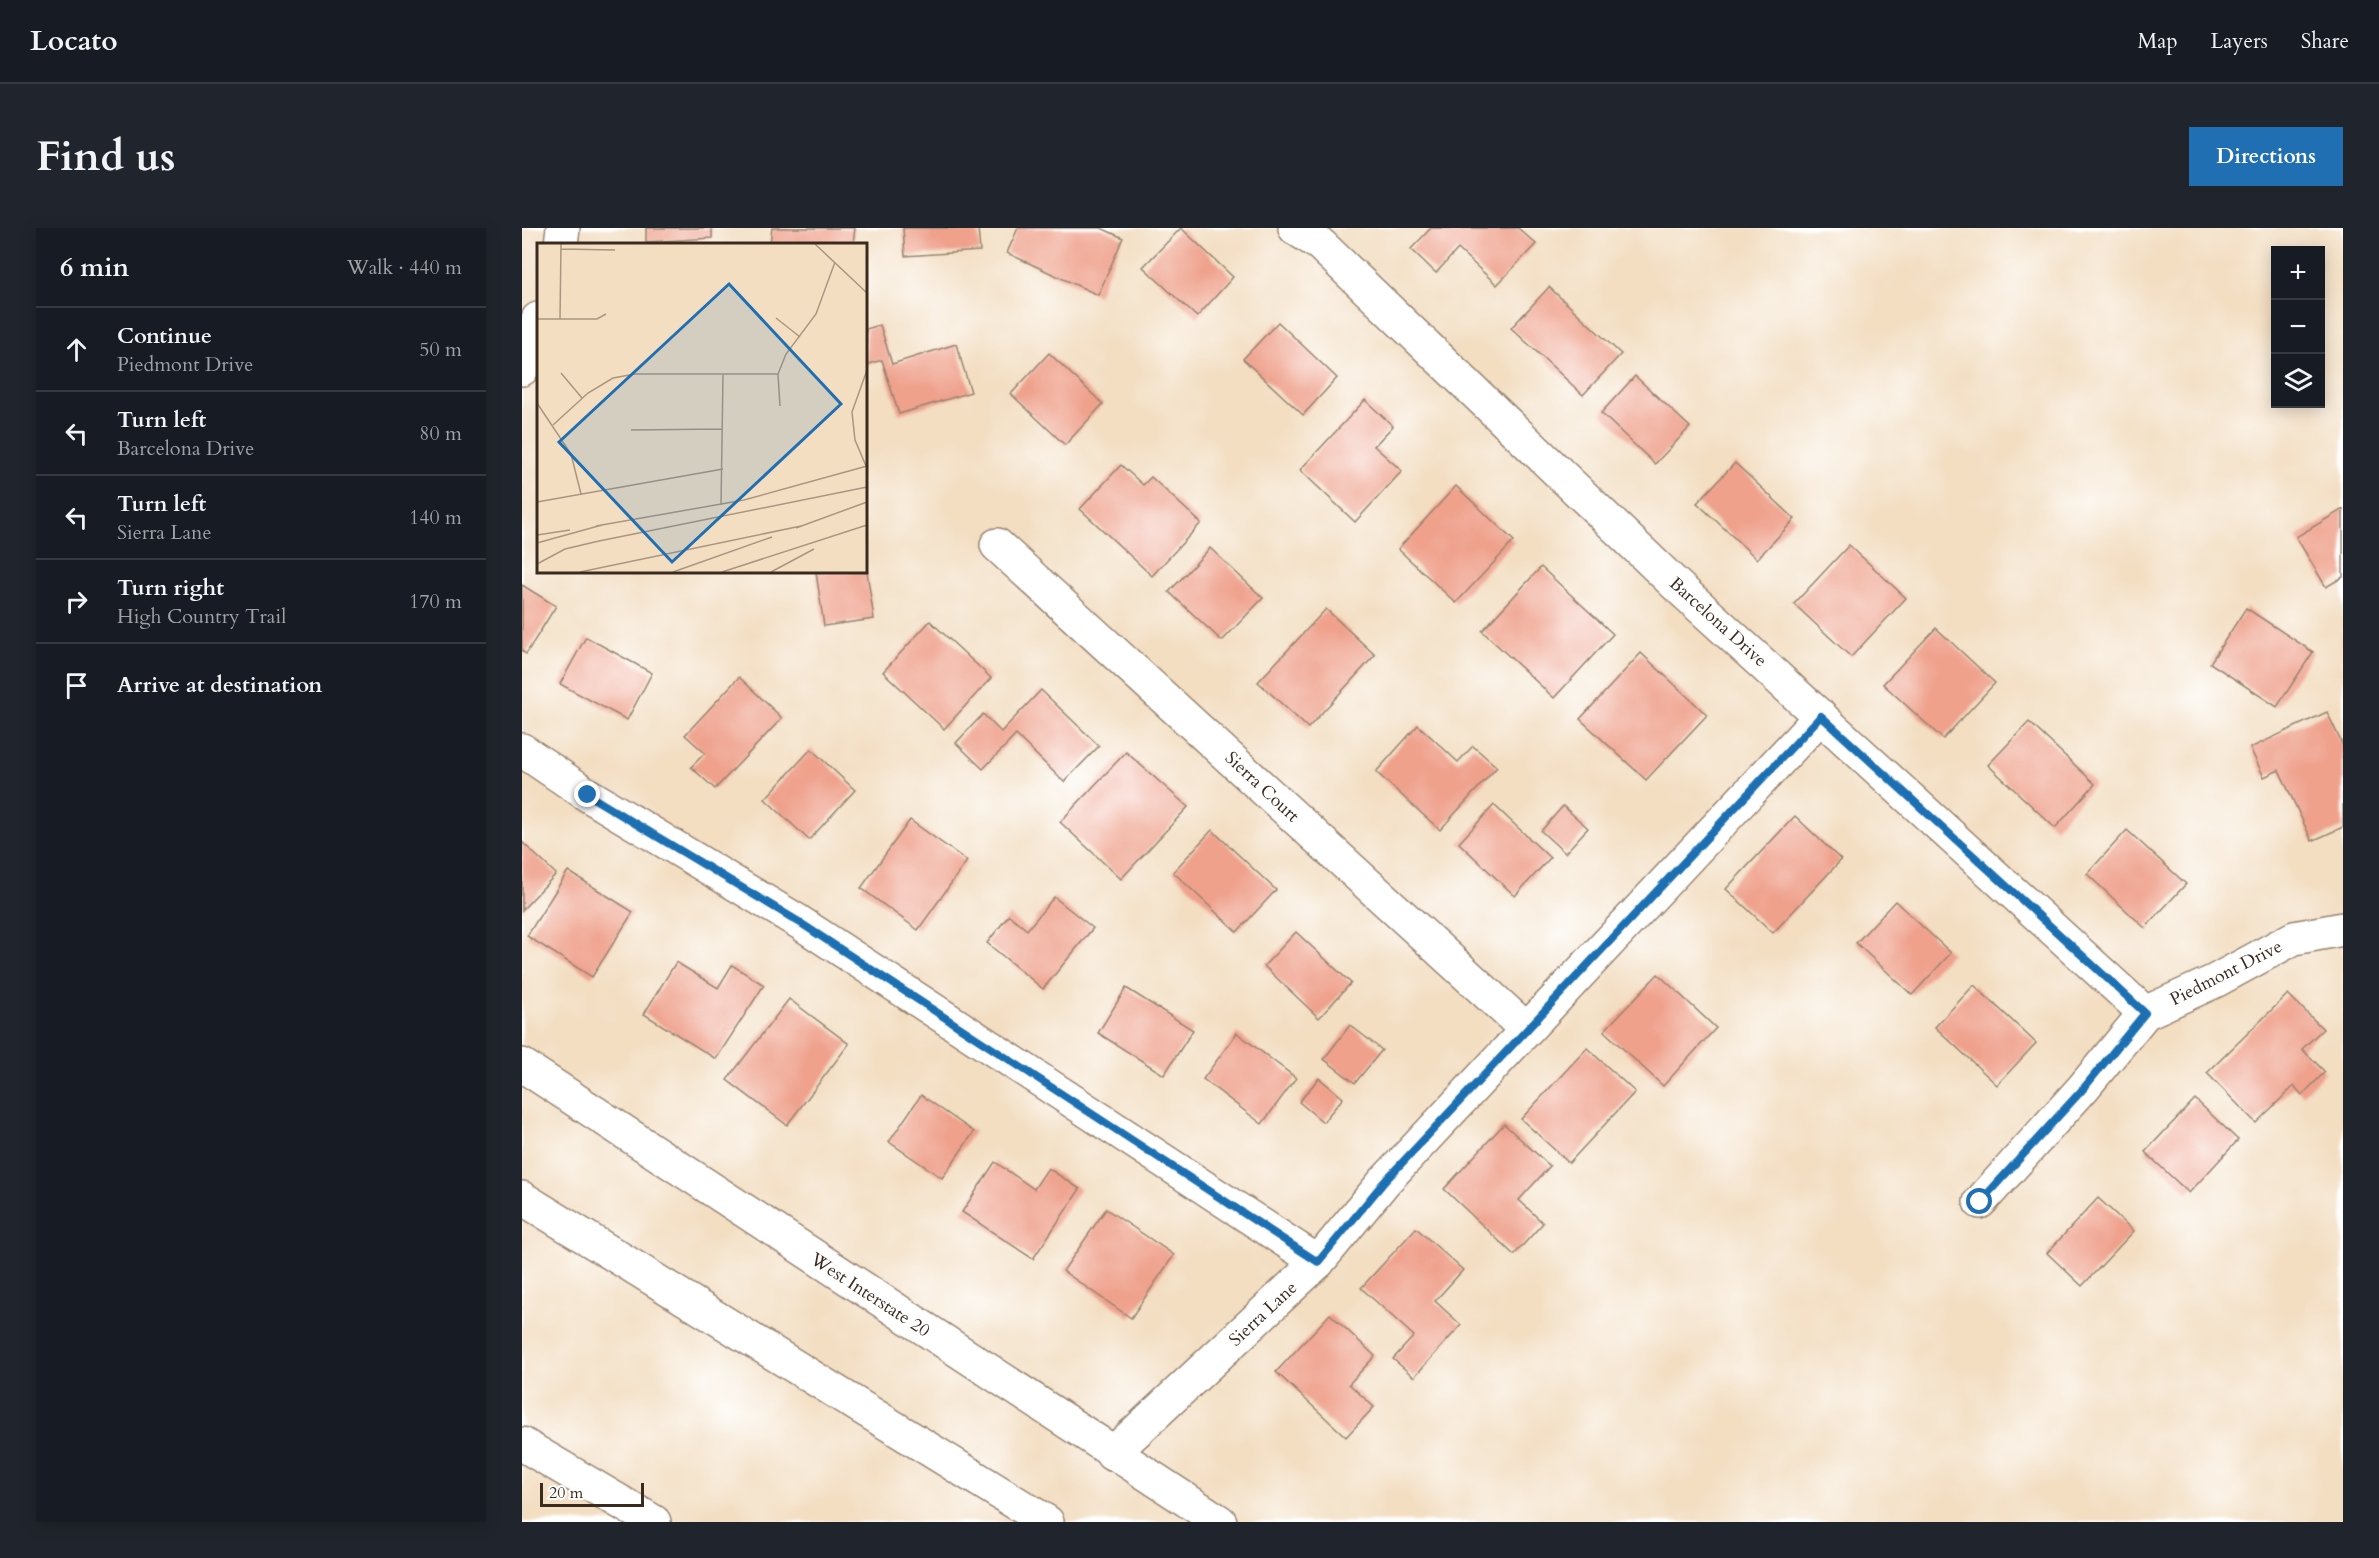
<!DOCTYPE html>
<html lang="en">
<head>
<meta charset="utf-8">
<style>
	:root { --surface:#171b24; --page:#20242c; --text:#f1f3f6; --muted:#9ea1a6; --line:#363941; --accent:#1f6fb2 }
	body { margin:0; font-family:Cardo,serif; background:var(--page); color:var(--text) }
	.controls { position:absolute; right:18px; top:18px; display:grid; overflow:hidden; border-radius:0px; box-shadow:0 3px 15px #0003 }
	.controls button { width:54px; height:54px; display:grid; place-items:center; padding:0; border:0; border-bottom:2px solid var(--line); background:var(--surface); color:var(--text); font:30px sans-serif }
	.scale { position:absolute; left:18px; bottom:15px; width:104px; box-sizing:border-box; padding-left:6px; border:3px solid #3b2a1e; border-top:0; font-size:16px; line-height:21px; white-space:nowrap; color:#3b2a1e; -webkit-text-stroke:4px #fff; paint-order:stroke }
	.stop { position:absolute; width:18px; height:18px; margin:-14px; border:4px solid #1f6fb2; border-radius:50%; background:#fff }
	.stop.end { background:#1f6fb2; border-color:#fff; box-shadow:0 2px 6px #0008 }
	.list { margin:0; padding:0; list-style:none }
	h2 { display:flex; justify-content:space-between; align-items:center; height:78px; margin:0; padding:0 24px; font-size:26px }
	h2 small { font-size:20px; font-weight:400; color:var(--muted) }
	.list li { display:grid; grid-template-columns:39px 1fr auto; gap:18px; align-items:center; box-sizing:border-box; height:84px; padding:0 24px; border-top:2px solid var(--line) }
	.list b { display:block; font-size:22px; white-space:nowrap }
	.list p { margin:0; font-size:20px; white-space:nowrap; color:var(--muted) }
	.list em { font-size:20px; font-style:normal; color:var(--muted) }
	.icon { flex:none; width:33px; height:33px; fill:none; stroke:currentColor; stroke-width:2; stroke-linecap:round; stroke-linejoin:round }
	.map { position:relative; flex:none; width:1821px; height:1294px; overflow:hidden; border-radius:0px }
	header { display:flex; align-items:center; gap:36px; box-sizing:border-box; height:84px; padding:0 30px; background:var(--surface); border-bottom:2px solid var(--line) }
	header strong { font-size:28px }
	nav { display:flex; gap:33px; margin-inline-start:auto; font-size:21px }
	.intro { display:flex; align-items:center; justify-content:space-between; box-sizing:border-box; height:144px; padding:0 36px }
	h1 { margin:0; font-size:42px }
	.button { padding:15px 27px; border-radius:0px; background:var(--accent); color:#fff; font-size:21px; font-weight:700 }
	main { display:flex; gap:36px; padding:0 36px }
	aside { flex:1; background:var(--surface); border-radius:0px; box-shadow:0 3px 15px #0003 }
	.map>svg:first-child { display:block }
	.building { fill:#efa18c }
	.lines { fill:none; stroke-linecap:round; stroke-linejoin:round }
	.minor-casing { stroke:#978470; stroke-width:36 }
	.major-casing { stroke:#978470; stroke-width:36 }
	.highway-casing { stroke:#978470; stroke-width:36 }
	.minor { stroke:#fff; stroke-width:33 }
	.major { stroke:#fff; stroke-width:33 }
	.highway { stroke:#fff; stroke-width:33 }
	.route { stroke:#1f6fb2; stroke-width:8 }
	.labels { text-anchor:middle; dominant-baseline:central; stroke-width:4.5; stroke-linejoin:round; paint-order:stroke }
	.street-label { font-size:18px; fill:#3b2a1e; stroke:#fff }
	.inset-road { fill:none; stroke:#a99680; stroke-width:1.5 }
	.view { fill:#1f6fb2; fill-opacity:0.15; stroke:#1f6fb2; stroke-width:3 }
	.inset-edge { fill:none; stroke:#3b2a1e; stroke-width:3 }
</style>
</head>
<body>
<header>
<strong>Locato</strong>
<nav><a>Map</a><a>Layers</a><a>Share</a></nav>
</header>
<div class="intro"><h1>Find us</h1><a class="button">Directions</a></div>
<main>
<aside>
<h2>6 min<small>Walk · 440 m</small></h2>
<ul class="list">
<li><svg class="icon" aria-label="ahead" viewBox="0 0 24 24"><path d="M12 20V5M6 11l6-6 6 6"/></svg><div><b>Continue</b><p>Piedmont Drive</p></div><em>50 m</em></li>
<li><svg class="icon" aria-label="left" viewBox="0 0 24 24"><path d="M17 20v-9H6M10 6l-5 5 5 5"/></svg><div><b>Turn left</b><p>Barcelona Drive</p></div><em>80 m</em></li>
<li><svg class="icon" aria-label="left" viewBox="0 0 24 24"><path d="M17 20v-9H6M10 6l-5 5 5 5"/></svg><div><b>Turn left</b><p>Sierra Lane</p></div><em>140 m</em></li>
<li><svg class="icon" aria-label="right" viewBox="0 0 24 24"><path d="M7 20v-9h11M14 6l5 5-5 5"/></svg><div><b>Turn right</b><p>High Country Trail</p></div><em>170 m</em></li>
<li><svg class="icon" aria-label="arrive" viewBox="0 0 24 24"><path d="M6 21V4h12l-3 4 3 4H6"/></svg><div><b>Arrive at destination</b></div></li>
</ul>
</aside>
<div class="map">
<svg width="1821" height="1294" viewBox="0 0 1821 1294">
	<rect width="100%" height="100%" fill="#fff"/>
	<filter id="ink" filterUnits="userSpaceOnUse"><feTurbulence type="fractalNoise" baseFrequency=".0167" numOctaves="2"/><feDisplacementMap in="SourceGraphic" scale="12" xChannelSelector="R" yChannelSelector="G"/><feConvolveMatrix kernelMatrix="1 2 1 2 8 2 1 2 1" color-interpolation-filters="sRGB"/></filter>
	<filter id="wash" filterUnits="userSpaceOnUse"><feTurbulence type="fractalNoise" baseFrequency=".008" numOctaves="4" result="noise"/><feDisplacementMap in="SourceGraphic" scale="24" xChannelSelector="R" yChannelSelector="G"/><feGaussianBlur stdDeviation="1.35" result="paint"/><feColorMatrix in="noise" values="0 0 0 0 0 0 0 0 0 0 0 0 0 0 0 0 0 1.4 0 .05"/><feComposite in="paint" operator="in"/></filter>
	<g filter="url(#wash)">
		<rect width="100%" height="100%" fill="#f3dec2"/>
		<g id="blocks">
			<g class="building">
				<path d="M124 0H190V10L124 14Z"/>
				<path d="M250 0H333L331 16H248Z"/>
				<path d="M381 0H456L458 23 383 28Z"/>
				<path d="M496 0H579L601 10 576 67 485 25Z"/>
				<path d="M659 0 711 49 675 89 621 39Z"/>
				<path d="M909 0H996L1014 16 975 57 936 21 914 45 889 21Z"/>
				<path d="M1027 59 1099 126 1061 167 989 100Z"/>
				<path d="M756 94 815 150 781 187 721 131Z"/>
				<path d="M358 97 370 136 434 116 449 164 377 186 360 132 344 137V101Z"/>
				<path d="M527 125 581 176 543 217 489 166Z"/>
				<path d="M1113 148 1168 199 1133 236 1079 185Z"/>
				<path d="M843 172 871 198 852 218 880 243 833 294 778 242Z"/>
				<path d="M1213 235 1273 291 1235 331 1175 275Z"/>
				<path d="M599 237 621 257 629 249 679 295 630 348 558 281Z"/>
				<path d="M934 258 992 313 934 375 876 321Z"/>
				<path d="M1821 281V349L1804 359 1774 309Z"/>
				<path d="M1327 317 1384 370 1329 429 1272 376Z"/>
				<path d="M688 320 741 370 700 413 647 364Z"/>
				<path d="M1019 339 1091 406 1032 470 960 403Z"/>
				<path d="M294 344H345L352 391 302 398Z"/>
				<path d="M0 357 34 378 4 426 0 423Z"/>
				<path d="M1724 380 1791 424 1755 479 1688 435Z"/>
				<path d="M804 381 853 427 786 500 736 454Z"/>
				<path d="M408 393 469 450 422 501 361 444Z"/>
				<path d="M1414 400 1473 455 1421 511 1361 456Z"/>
				<path d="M64 409 130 445 105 492 38 456Z"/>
				<path d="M1119 425 1185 487 1124 552 1058 491Z"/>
				<path d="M217 449 260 490 193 561 169 539 183 525 163 507Z"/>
				<path d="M519 462 577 518 542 554 494 507 461 541 434 515 461 486 479 504Z"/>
				<path d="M1805 484 1821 518V599L1790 613 1757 542 1742 549 1728 520Z"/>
				<path d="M1507 494 1573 556 1533 600 1466 537Z"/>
				<path d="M896 497 936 534 951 518 975 539 918 602 854 544Z"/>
				<path d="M289 521 333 562 287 612 243 571Z"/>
				<path d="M604 524 666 579 599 651 538 594Z"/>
				<path d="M972 577 1028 630 993 668 937 615Z"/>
				<path d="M1041 578 1066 600 1043 625 1019 603Z"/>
				<path d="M1273 588 1319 632 1251 705 1204 661Z"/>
				<path d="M388 592 445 633 396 702 339 660Z"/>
				<path d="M690 602 754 662 715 704 651 644Z"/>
				<path d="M1605 602 1664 656 1623 700 1565 646Z"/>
				<path d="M0 614 34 646 0 682Z"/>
				<path d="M46 643 111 684 70 749 5 708Z"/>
				<path d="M532 669 571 700 521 761 465 715 487 687 505 702Z"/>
				<path d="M1373 673 1429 725 1390 767 1334 715Z"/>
				<path d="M774 704 829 755 797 790 742 738Z"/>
				<path d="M154 734 196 760 210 737 242 757 194 831 122 786Z"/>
				<path d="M1136 746 1194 800 1141 858 1082 803Z"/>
				<path d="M1452 757 1514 815 1475 857 1413 799Z"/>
				<path d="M604 760 671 802 642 847 576 805Z"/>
				<path d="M1766 766 1801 801 1780 821 1803 844 1780 867 1772 858 1734 895 1685 845Z"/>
				<path d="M267 771 327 816 265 897 205 852Z"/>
				<path d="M828 797 860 822 833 855 802 831Z"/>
				<path d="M715 805 774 850 740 896 681 851Z"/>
				<path d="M1065 820 1113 864 1047 935 999 891Z"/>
				<path d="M797 850 821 870 801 894 777 874Z"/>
				<path d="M399 867 452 904 420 950 367 914Z"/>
				<path d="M1673 871 1716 912 1667 965 1623 924Z"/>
				<path d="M982 896 1028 938 997 972 1021 995 992 1027 922 961Z"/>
				<path d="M473 934 512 961 526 940 558 961 511 1031 440 984Z"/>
				<path d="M1576 970 1612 1003 1560 1058 1525 1025Z"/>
				<path d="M584 981 652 1027 609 1090 541 1043Z"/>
				<path d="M894 1000 941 1042 913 1073 939 1097 892 1149 871 1131 892 1108 839 1060Z"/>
				<path d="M808 1086 853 1128 827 1156 852 1179 824 1209 754 1144Z"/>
			</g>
		</g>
	</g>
	<g filter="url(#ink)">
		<use href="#blocks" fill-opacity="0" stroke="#978470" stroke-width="1.5"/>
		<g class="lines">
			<g class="minor-casing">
				<g id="minor">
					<path d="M773 0 799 17 1152 355 1623 785"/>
					<path d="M39 16 41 0"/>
					<path d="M0 141 16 91"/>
					<path d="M475 317 1004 801"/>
					<path d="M0 522 66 567 277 694 796 1034"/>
					<path d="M1458 974 1561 860 1623 785 1693 753 1772 710 1821 701"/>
					<path d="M590 1226 796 1034 862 954 1299 488"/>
				</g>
			</g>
			<g class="major-casing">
				<path id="major" d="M0 837 698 1294"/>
			</g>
			<g class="highway-casing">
				<g id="highway">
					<path d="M0 970 525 1294"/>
					<path d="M0 1216 132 1294"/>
				</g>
			</g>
			<use href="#minor" class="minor"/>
			<use href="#major" class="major"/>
			<use href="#highway" class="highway"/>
		</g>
	</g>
	<g class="lines" filter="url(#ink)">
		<path class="route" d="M66 567 277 694 796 1034 862 954 1299 488 1623 785 1561 861 1458 974"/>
	</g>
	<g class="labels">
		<g class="street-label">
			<text transform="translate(1196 394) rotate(42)">Barcelona Drive</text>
			<text transform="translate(740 559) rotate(43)">Sierra Court</text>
			<text transform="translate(1704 745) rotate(-27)">Piedmont Drive</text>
			<text transform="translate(348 1067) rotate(33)">West Interstate 20</text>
			<text transform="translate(741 1086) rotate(-43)">Sierra Lane</text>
		</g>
	</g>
	<g transform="translate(15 15)">
		<rect width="330" height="330" fill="#f3dec2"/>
		<path class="inset-road" d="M278 1 330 50M24 6 78 7M239 75 263 94M0 76H60L69 71M23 76 24 1M24 130 45 155M0 160 34 211 44 251M243 163 241 131 249 111 279 71 298 19M16 182 51 150 76 135 98 131H241M94 187 185 186M329 223 318 197 315 169 330 127M0 259 186 226M184 262 186 132M59 283 207 257 330 223M259 285 330 259M0 292 33 287M0 300 65 282M0 321 28 306 62 298 330 244M43 329 264 283M136 329 235 294M185 329 330 282M234 329 277 306"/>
		<path class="view" d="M192 41 304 161 135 319 22 199Z"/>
		<rect width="330" height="330" class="inset-edge"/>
	</g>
</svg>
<div class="controls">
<button>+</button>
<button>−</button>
<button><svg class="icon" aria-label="layers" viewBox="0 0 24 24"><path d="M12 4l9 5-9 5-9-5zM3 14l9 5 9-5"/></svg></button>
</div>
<div class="scale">20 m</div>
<div class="stop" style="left:1458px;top:974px"></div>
<div class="stop end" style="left:66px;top:567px"></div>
</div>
</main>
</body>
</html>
